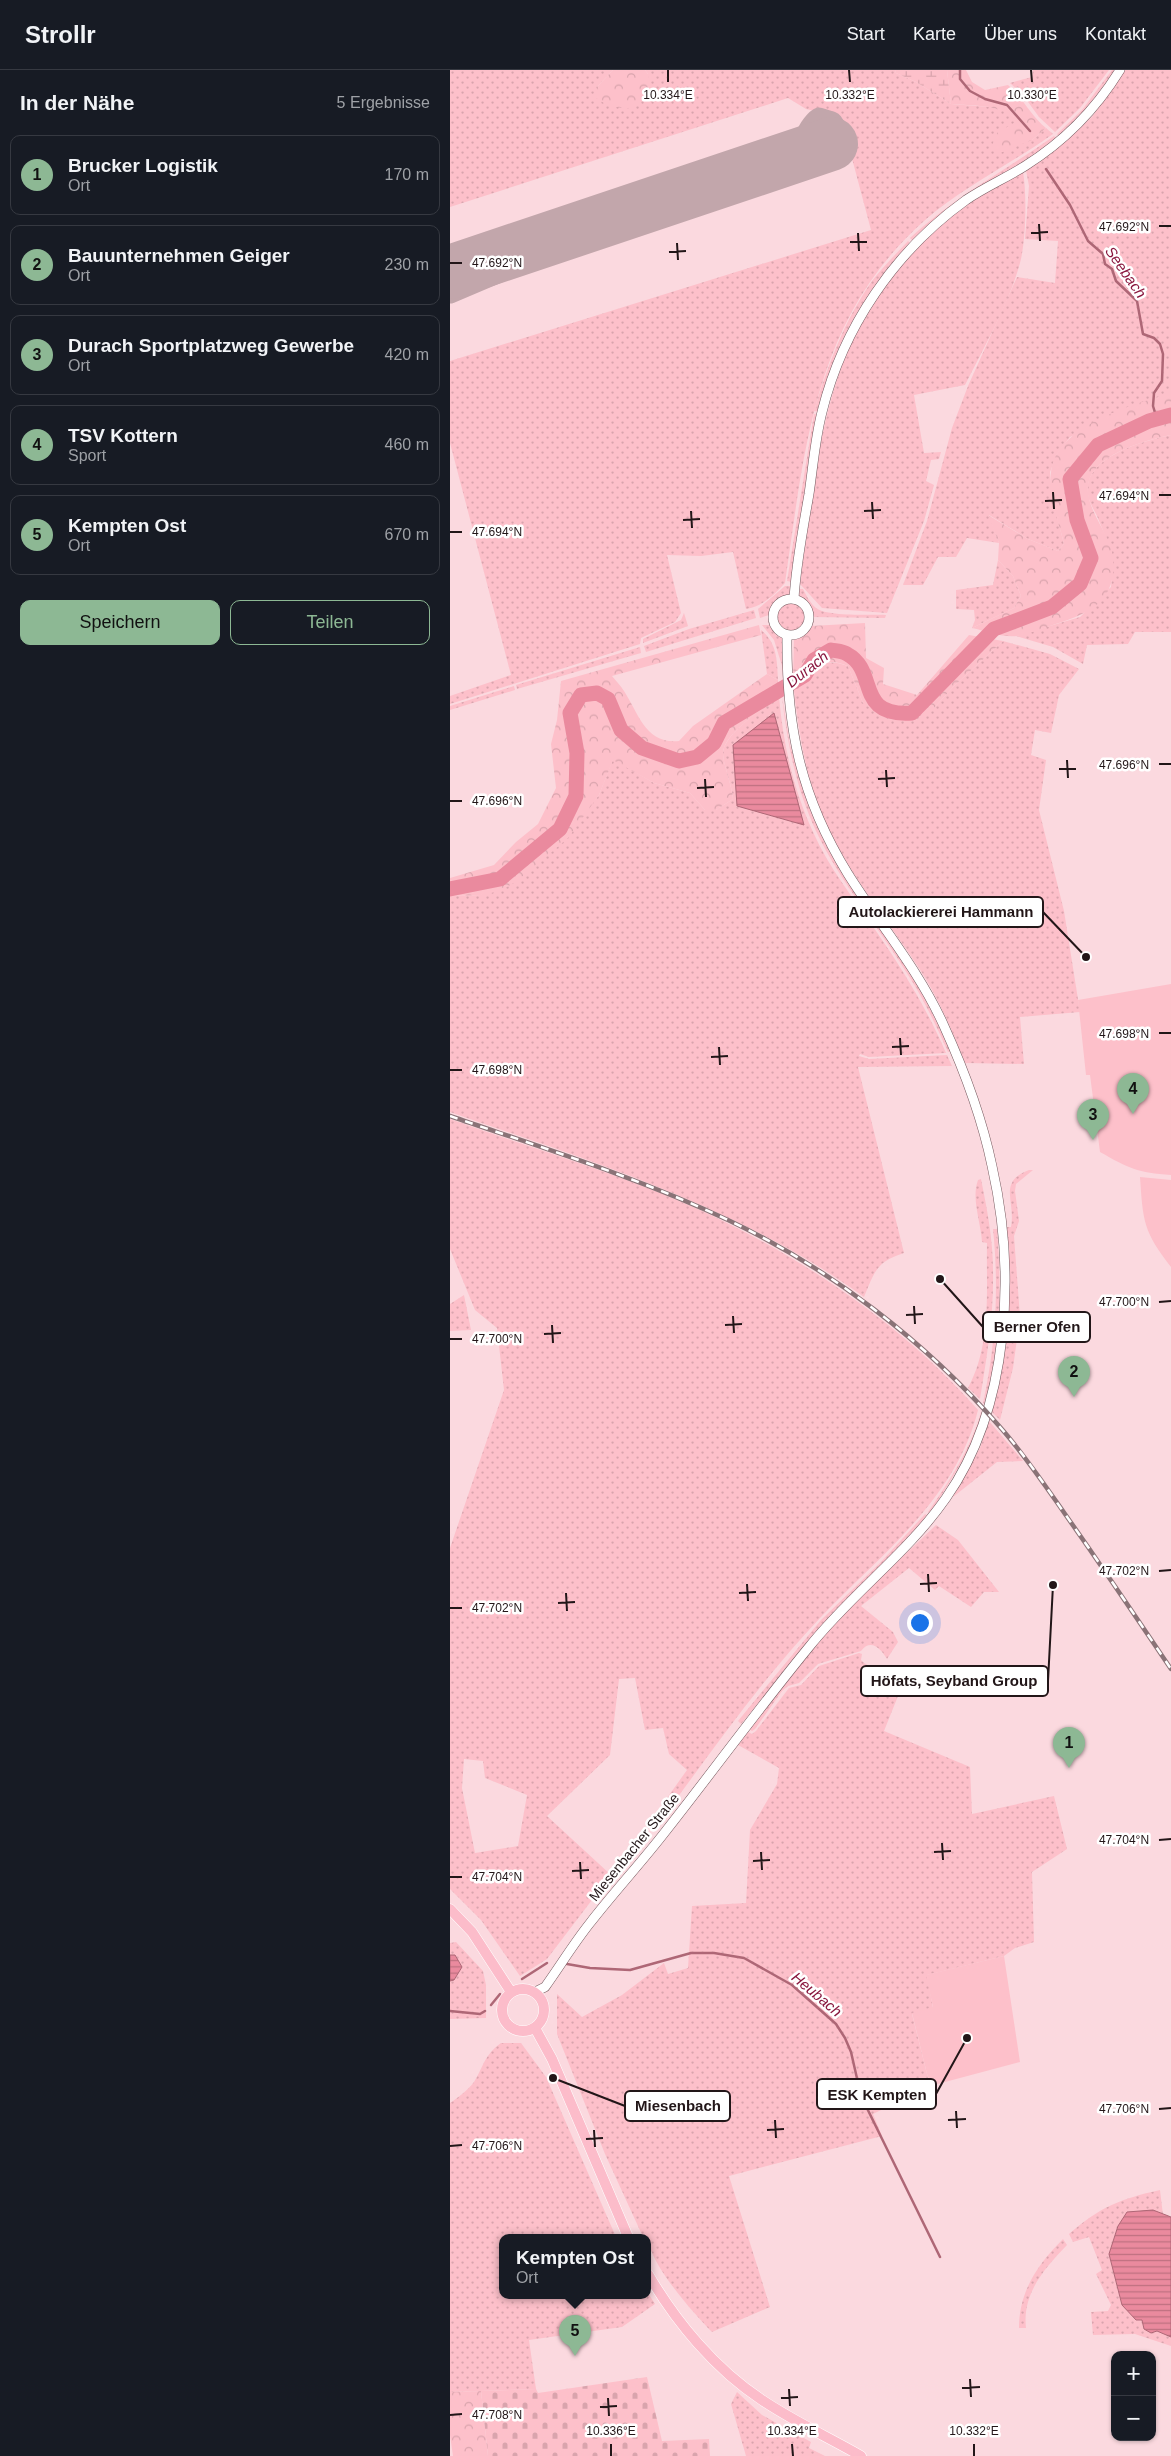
<!DOCTYPE html>
<html lang="de">
<head>
<meta charset="utf-8">
<style>
	:root { --surface:#171b24; --page:#20242c; --text:#f1f3f6; --muted:#9ea1a6; --line:#363941; --accent:#8db894 }
	body { margin:0; font-family:Helvetica,sans-serif; background:var(--page); color:var(--text) }
	.controls { position:absolute; right:15px; bottom:15px; display:grid; overflow:hidden; border-radius:10px; box-shadow:0 1px 4px #0004 }
	.controls button { width:45px; height:45px; display:grid; place-items:center; padding:0; border:0; border-bottom:1px solid var(--line); background:var(--surface); color:var(--text); font:25px sans-serif }
	.you { position:absolute; left:469px; top:1552px; width:18px; height:18px; margin:-12px; border:4px solid #fff; border-radius:50%; background:#1a73e8; box-shadow:0 0 0 8px #1a73e833 }
	.badge { display:grid; place-items:center; width:32px; height:32px; border-radius:50%; background:var(--accent); color:#111; font-size:16px; font-weight:700 }
	.pin { position:absolute; translate:-50% -41px; filter:drop-shadow(0 1px 2px #0008) }
	.pin::after { content:''; position:absolute; top:26px; width:18px; height:15px; background:inherit; clip-path:polygon(0 0,100% 0,50% 100%) }
	.popup { position:absolute; left:49px; top:2164px; width:152px; height:65px; box-sizing:border-box; display:grid; place-content:center; border-radius:10px; background:var(--surface); filter:drop-shadow(0 1px 4px #0005); font-size:16px; white-space:nowrap; color:var(--muted) }
	.popup b { font-size:19px; color:var(--text) }
	.popup::after { content:''; position:absolute; left:50%; top:100%; margin-left:-10px; border:10px solid transparent; border-top-color:var(--surface) }
	.list { margin:0; padding:0; list-style:none }
	h2 { display:flex; justify-content:space-between; align-items:center; height:65px; margin:0; padding:0 20px; font-size:21px }
	h2 small { font-size:16px; font-weight:400; color:var(--muted) }
	.list li { display:grid; grid-template-columns:32px 1fr auto; gap:15px; align-items:center; box-sizing:border-box; height:80px; margin:0 10px 10px; padding:0 10px; border:1px solid var(--line); border-radius:10px }
	.list b { display:block; font-size:19px; white-space:nowrap }
	.list p { margin:0; font-size:16px; white-space:nowrap; color:var(--muted) }
	.list em { font-size:16px; font-style:normal; color:var(--muted) }
	.actions { display:flex; gap:10px; padding:15px 20px }
	.actions a { flex:1; padding:11px 0; border:1px solid var(--accent); border-radius:10px; text-align:center; font-size:18px; color:var(--accent) }
	.actions .main { background:var(--accent); color:#111 }
	.map { position:relative; flex:none; width:721px; height:2386px; overflow:hidden }
	header { display:flex; align-items:center; gap:30px; box-sizing:border-box; height:70px; padding:0 25px; background:var(--surface); border-bottom:1px solid var(--line) }
	header strong { font-size:24px }
	nav { display:flex; gap:28px; margin-inline-start:auto; font-size:18px }
	main { display:flex }
	aside { flex:1; background:var(--surface) }
	.map>svg:first-child { display:block }
	.green { fill:url(#green-dots); fill-rule:evenodd }
	.forest { fill:url(#forest-crowns) }
	.wetland { fill:url(#wetland-marsh) }
	.cemetery { fill:url(#cemetery-stones) }
	.pitch { fill:#fdc0ca }
	.water { fill:url(#water-rules); stroke:#ae6776 }
	.lines { fill:none; stroke-linecap:round; stroke-linejoin:round }
	.stream { stroke:#ae6776; stroke-width:2.5 }
	.river { stroke:#ea8a9e; stroke-width:15 }
	.taxiway { stroke:#c2a6ab; stroke-width:21 }
	.runway { stroke:#c2a6ab; stroke-width:54 }
	.minor-casing { stroke:#73575c; stroke-width:10 }
	.major-casing { stroke:#fff; stroke-width:11 }
	.minor { stroke:#fff; stroke-width:9 }
	.major { stroke:#fcbcca; stroke-width:10 }
	.rail-casing { stroke:#8a7377; stroke-width:4.5 }
	.rail { stroke:#fff; stroke-width:2.5; stroke-dasharray:8; stroke-linecap:butt }
	.ticks { fill:none; stroke:#221618; stroke-width:2 }
	.labels { text-anchor:middle; dominant-baseline:central; stroke-width:5; stroke-linejoin:round; paint-order:stroke }
	.street-label { font-size:14px; fill:#221618; stroke:#fff }
	.water-label { font-size:15px; font-style:italic; fill:#89173e; stroke:#fff }
	.ticks-label { font-size:12px; text-anchor:middle; fill:#221618; stroke:#fff; stroke-width:5; stroke-linejoin:round; paint-order:stroke }
	.leader { fill:none; stroke:#221618; stroke-width:2 }
	.callout-dot { fill:#221618; stroke:#fff; stroke-width:2 }
	.callout { fill:#fff; stroke:#221618; stroke-width:2 }
	.callout-label { font-size:15px; text-anchor:middle; font-weight:bold; fill:#221618 }
</style>
</head>
<body>
<header>
<strong>Strollr</strong>
<nav><a>Start</a><a>Karte</a><a>Über uns</a><a>Kontakt</a></nav>
</header>
<main>
<aside>
<h2>In der Nähe<small>5 Ergebnisse</small></h2>
<ul class="list">
<li><span class="badge">1</span><div><b>Brucker Logistik</b><p>Ort</p></div><em>170 m</em></li>
<li><span class="badge">2</span><div><b>Bauunternehmen Geiger</b><p>Ort</p></div><em>230 m</em></li>
<li><span class="badge">3</span><div><b>Durach Sportplatzweg Gewerbe</b><p>Ort</p></div><em>420 m</em></li>
<li><span class="badge">4</span><div><b>TSV Kottern</b><p>Sport</p></div><em>460 m</em></li>
<li><span class="badge">5</span><div><b>Kempten Ost</b><p>Ort</p></div><em>670 m</em></li>
</ul>
<div class="actions"><a class="main">Speichern</a><a>Teilen</a></div>
</aside>
<div class="map">
<svg width="721" height="2386" viewBox="0 0 721 2386">
	<defs>
		<pattern id="green-dots" width="8" height="8" patternUnits="userSpaceOnUse" patternTransform="scale(1.25)"><rect width="8" height="8" fill="#fdc0ca"/><path d="M2 2h.1M6 6h.1" fill="none" stroke="#d9a4ad" stroke-width="1.8" stroke-linecap="round"/></pattern>
		<pattern id="forest-crowns" width="20" height="18" patternUnits="userSpaceOnUse" patternTransform="scale(1.25)"><rect width="20" height="18" fill="#fdc0ca"/><path d="M2 6a3 3 0 1 1 6 0M12 15a3 3 0 1 1 6 0" fill="none" stroke="#d9a4ad"/></pattern>
		<pattern id="wetland-marsh" width="20" height="14" patternUnits="userSpaceOnUse" patternTransform="scale(1.25)"><rect width="20" height="14" fill="#fdc0ca"/><path d="M1 5h8M5 5V1M11 12h8M15 12V8" fill="none" stroke="#d9a4ad"/></pattern>
		<pattern id="cemetery-stones" width="16" height="16" patternUnits="userSpaceOnUse" patternTransform="scale(1.25)"><rect width="16" height="16" fill="#fdc0ca"/><path d="M2 7V4a2 2 0 0 1 4 0v3zM10 15v-3a2 2 0 0 1 4 0v3z" fill="#d9a4ad"/></pattern>
		<pattern id="water-rules" width="6" height="5" patternUnits="userSpaceOnUse" patternTransform="scale(1.25)"><rect width="6" height="5" fill="#ea8a9e"/><path d="M0 2.5h6" fill="none" stroke="#bd7080"/></pattern>
	</defs>
	<rect width="100%" height="100%" fill="#fbd9df"/>
	<g class="green">
		<path d="M0 0H163L147 17 198 4 195 0H445L446 3 466 12 501 34 540 37 556 41 564 47V53L582 70 596 58 603 64C561 94 513 117 474 151 364 249 355 377 335 513 324 525 312 537 296 539L283 482 251 486 217 485 231 543 225 552 191 568 190 574 0 634V626L61 605 0 373V291L421 160 391 47 356 39 338 28 0 137Z"/>
		<path d="M583 0H659L630 38 605 62 589 47 573 25 560 13 582 7Z"/>
		<path d="M662 0H666L653 21 609 67 607 64 632 40Z"/>
		<path d="M675 0H721V324L620 367 607 384 600 402 602 427 614 474 608 481 578 469 539 445 549 473 517 468 506 487H488L473 515H453L477 451 502 358 518 316 567 207 605 213 608 171 575 169 579 116 576 100 613 73 642 47Z"/>
		<path d="M604 66 607 69 463 171 460 168C504 127 556 100 604 66Z"/>
		<path d="M573 102C577 124 576 171 570 193 559 234 534 277 515 315L464 325 474 383 491 382 489 389 481 390 476 411 484 415 474 451 437 543 372 538 350 514C368 382 376 253 485 159 512 136 542 119 573 102Z"/>
		<path d="M458 171 460 173C430 206 402 245 386 286 380 305 375 323 369 342L364 341C378 295 394 251 422 211 433 197 446 184 458 171Z"/>
		<path d="M364 344 368 345 342 512 337 511Z"/>
		<path d="M721 365V562H685L678 574 637 575 633 594 603 577 566 566 630 547 661 517C664 485 659 475 647 446 644 440 639 432 638 425 632 387 693 371 721 365Z"/>
		<path d="M548 490 563 506 571 526 564 538 522 558 525 550 524 540 506 539V520L543 515Z"/>
		<path d="M335 516H341L339 526C328 528 322 534 319 545L310 548 308 539Z"/>
		<path d="M350 519H353C356 525 360 533 366 538 378 547 419 544 436 545L435 548 362 547 359 536 349 528Z"/>
		<circle cx="341" cy="547" r="14"/>
		<path d="M304 540 306 548 196 582 194 576 239 559Z"/>
		<path d="M234 543 238 556 193 573V569L231 550Z"/>
		<path d="M312 555H320L326 565 333 568V599L324 570Z"/>
		<path d="M311 560C327 573 327 590 328 610L317 604Z"/>
		<path d="M553 571 600 584 629 599 609 625 601 663 585 660 581 685 596 690 589 740 614 841 630 942 570 947 574 994 515 993C502 960 488 927 469 898 439 852 403 809 379 760 356 714 349 664 343 613L354 612C369 594 374 588 398 596L413 633 484 638 504 616Z"/>
		<path d="M190 577 191 583 67 619 66 615Z"/>
		<path d="M64 616 65 620 0 640V636Z"/>
		<path d="M329 626C333 674 343 718 363 762 379 798 404 829 426 861 453 900 477 939 496 983L419 987 410 984 409 986 419 989 497 985 502 996 408 997 454 1183C426 1192 425 1201 414 1227 290 1137 143 1092 0 1042V826L31 825 133 745 149 725 163 689 204 713 240 723 255 740H266L283 729C282 715 273 694 273 683 274 663 314 638 329 626Z"/>
		<path d="M332 626 340 675 356 727 372 765 396 807 463 904 501 981 498 982C487 957 475 932 460 908 430 858 391 814 366 761 346 718 337 673 332 626Z"/>
		<path d="M0 1049C92 1082 189 1109 277 1153 371 1200 458 1261 528 1340 506 1429 430 1485 370 1548 316 1605 268 1672 222 1735L217 1728 237 1700 219 1684 213 1658 195 1660 185 1608 169 1609 160 1685 97 1746 161 1805 97 1889 70 1906 31 1850 0 1819V1478L54 1320 47 1258 25 1240 0 1179ZM14 1689 33 1691 35 1708 77 1725 68 1776 25 1783 12 1718Z"/>
		<path d="M579 1100H583L566 1114 565 1121 569 1151 564 1166 570 1247 563 1298 550 1350 541 1341C562 1282 559 1218 556 1157H561C566 1131 547 1112 579 1100Z"/>
		<path d="M531 1109C537 1139 543 1169 543 1200 544 1244 537 1286 530 1329L518 1318C542 1274 536 1221 537 1173L532 1172C531 1152 521 1129 528 1110Z"/>
		<path d="M543 1159H547C552 1221 550 1274 536 1335L533 1333C546 1274 549 1218 543 1159Z"/>
		<path d="M14 1225 21 1260 0 1261V1234Z"/>
		<path d="M531 1342 533 1344 522 1375 480 1444 478 1442C499 1412 521 1378 531 1342Z"/>
		<path d="M539 1351 573 1391 547 1392 503 1427 530 1378Z"/>
		<path d="M475 1444 478 1446 466 1461 374 1553 291 1654 288 1651 371 1550 431 1492Z"/>
		<path d="M486 1455 508 1470 549 1522H534L521 1537 489 1516 485 1520 459 1498 411 1536 443 1562 448 1572 437 1589C431 1579 421 1568 411 1581L368 1594 349 1613 338 1616 332 1621 305 1659 302 1661 299 1659 379 1557Z"/>
		<path d="M409 1583 412 1584 411 1590C420 1600 427 1595 438 1596 444 1596 452 1599 458 1601L434 1661 520 1697 522 1744 604 1726 617 1779 582 1802 584 1872 565 1878 554 1886 477 1905 483 1938 462 1944 480 2016 423 2044 432 2066 279 2106 320 2237 262 2262C244 2244 198 2192 198 2167H193L155 2084 107 1964V1924L132 1947 172 1925 214 1893 218 1904 238 1898 242 1836 296 1833 300 1760 327 1714 329 1698 288 1675 298 1662 302 1664 306 1661 339 1618 351 1615 369 1596Z"/>
		<path d="M6 1872 33 1901 36 1915V1948L0 1949V1911L4 1910 5 1885H0V1873Z"/>
		<path d="M51 1973H71L96 2007 166 2167H52V2225H198V2223L205 2234 172 2257 79 2270 86 2319 0 2322V2033C9 2027 18 2020 24 2012 34 1996 34 1985 51 1973Z"/>
		<path d="M710 2120 713 2145 703 2140 659 2184 672 2235 707 2261 721 2267V2276L685 2264 643 2265 641 2242 658 2241 661 2235 646 2204 652 2200 639 2167 623 2172 619 2164C650 2137 670 2129 710 2120Z"/>
		<path d="M613 2169 617 2175C595 2198 572 2223 576 2258H569C569 2221 588 2194 613 2169Z"/>
		<path d="M287 2322 312 2345 361 2372 359 2378 375 2386H296L281 2334Z"/>
	</g>
	<g class="forest">
		<path d="M163 0H195L198 4 201 16 194 28 177 39 157 35 146 28 147 17Z"/>
		<path d="M497 0H516L522 12 535 20 558 15C573 28 581 46 596 58L582 70 550 83 541 78 547 63 564 53V47C547 34 522 36 501 34Z"/>
		<path d="M719 324H721V365C696 370 650 383 640 408 630 432 657 459 662 482 670 531 640 544 600 556 590 559 578 564 567 566 554 568 536 561 522 558L564 538 571 526 563 506 548 490 549 473 538 445 578 469 608 481 614 474C609 452 598 426 601 403 605 356 681 335 719 324Z"/>
		<path d="M415 553 416 588 434 598 433 614 467 625 519 565 553 571 504 616 484 638 466 648 448 650 433 647 413 633 398 596C375 587 368 594 354 612L343 613 344 568 357 562 361 556Z"/>
		<path d="M309 555 311 565 162 606C166 611 171 616 174 621 189 644 195 674 229 671L243 656 317 604 328 610 329 626C314 639 274 663 273 683 273 694 282 715 283 729L266 740H255L240 723 204 713 163 690 149 725 118 768 67 811 50 821 31 825 0 826V808L44 795 66 772 88 754 106 718 101 674 107 650 111 611Z"/>
		<path d="M31 2321 38 2386H3L0 2365V2322Z"/>
	</g>
	<path class="wetland" d="M445 0H497L501 34 466 12 446 3Z"/>
	<path class="cemetery" d="M197 2307 212 2371 259 2369 260 2386H38L31 2321 86 2319 88 2323Z"/>
	<g class="pitch">
		<path d="M721 914V1105C688 1103 678 1098 650 1082L640 1005H636L628 930Z"/>
		<path d="M690 1107 721 1110V1197C693 1161 693 1151 690 1107Z"/>
		<path d="M554 1886 570 1992 480 2016 462 1943 483 1937 476 1905Z"/>
	</g>
	<g class="water">
		<path d="M324 643 354 755 287 736 283 675Z"/>
		<path d="M0 1885H5L12 1897 4 1910 0 1911Z"/>
		<path d="M703 2140 721 2147V2267L707 2261 701 2263 694 2259 692 2250H686L672 2235 659 2184 668 2156 677 2142Z"/>
	</g>
	<g class="lines">
		<g class="stream">
			<path d="M510 0V9L520 21 535 29 557 35 580 61"/>
			<path d="M596 99 620 135 638 171 653 184 655 194 662 199 666 211 687 231 693 264 704 268 710 274 713 284 712 311 704 323 703 336 707 349"/>
			<path d="M117 1894 140 1898 180 1900 241 1883H264L294 1888 342 1915 386 1954 395 1968 401 1982 411 2026 490 2187"/>
			<path d="M72 1909 97 1893"/>
			<path d="M41 1935 50 1924"/>
			<path d="M0 1941 30 1944 35 1941"/>
		</g>
		<path class="river" d="M0 819 50 809 110 759 126 726 127 683 120 643 131 625 147 623 158 629 171 660 192 678 229 691 247 687 264 673 274 653 355 605 364 590 381 580C386 581 393 581 397 584 429 601 404 647 462 643L544 559 602 537 630 514 641 488 627 450 620 409 648 375 699 351 721 345"/>
		<path class="taxiway" d="M0 223 94 183 376 81 388 71 389 63 382 52 369 48C358 55 353 75 344 87"/>
		<path class="runway" d="M0 202 381 74"/>
		<g class="minor-casing">
			<g id="minor">
				<circle cx="341" cy="547" r="18"/>
				<path d="M344 529C346 494 353 459 359 424 363 397 365 369 372 342 393 257 445 181 516 130 535 117 556 108 575 96 615 71 646 39 670 0"/>
				<path d="M85 1922 95 1917C110 1896 124 1873 140 1853 164 1822 191 1793 215 1762 263 1701 309 1638 359 1577 401 1524 457 1484 496 1428 560 1337 566 1202 542 1096 532 1048 514 1000 494 956 469 900 430 855 398 804 350 726 336 656 337 565"/>
			</g>
		</g>
		<g class="major-casing">
			<g id="major">
				<path d="M0 1839 22 1862 61 1922"/>
				<circle cx="73" cy="1940" r="21"/>
				<path d="M85 1958 102 1989 178 2167"/>
				<path d="M198 2204C226 2252 265 2299 312 2330 343 2351 378 2367 411 2386"/>
			</g>
		</g>
		<use href="#minor" class="minor"/>
		<use href="#major" class="major"/>
		<g class="rail-casing">
			<path id="rail" d="M0 1046C93 1078 189 1108 278 1150 381 1199 475 1271 550 1357 574 1384 594 1414 615 1444 651 1495 686 1547 721 1599"/>
		</g>
		<use href="#rail" class="rail"/>
	</g>
	<path class="ticks" d="M218 0V12M399 0 400 12M581 0 582 12M589 154 590 171M709 156H721M408 163 409 181M581 163 598 162M400 172H417M227 173 228 190M219 182 236 181M0 193H12M603 422 604 439M709 425H721M595 431 612 430M422 432 423 449M241 441 242 458M414 441 431 440M233 450 250 449M0 462H12M617 690 618 708M709 694H721M609 699H626M436 700 437 717M255 709 256 727M428 709 445 708M247 718 264 717M0 731H12M709 963H721M450 968 451 985M269 977 270 995M442 977 459 976M261 987 278 986M0 1000H12M709 1232 721 1231M464 1236 465 1254M456 1245 473 1244M283 1246 284 1263M102 1255 103 1273M275 1255 292 1254M94 1264 111 1263M0 1269H12M709 1501 721 1500M478 1504 479 1522M297 1514 298 1531M470 1514 487 1513M116 1523 117 1541M289 1523 306 1522M108 1533 125 1532M0 1538H12M709 1770 721 1769M492 1773 493 1790M311 1782 312 1800M484 1782 501 1781M303 1791 320 1790M130 1792 131 1809M122 1801 139 1800M0 1807H12M709 2039 721 2038M506 2041 507 2058M325 2050 326 2068M498 2050 516 2049M144 2060 145 2077M317 2060 334 2059M136 2069 153 2068M0 2076 12 2075M520 2309 521 2327M512 2318 530 2317M339 2319 340 2336M158 2328 159 2346M331 2328 348 2327M150 2337 167 2336M0 2345 12 2344M161 2374V2386M342 2374 343 2386M524 2374V2386"/>
	<g class="labels">
		<g class="street-label">
			<text transform="translate(184 1777) rotate(-51)">Miesenbacher Straße</text>
		</g>
		<g class="water-label">
			<text transform="translate(676 202) rotate(55)">Seebach</text>
			<text transform="translate(357 599) rotate(-38)">Durach</text>
			<text transform="translate(367 1924) rotate(40)">Heubach</text>
		</g>
	</g>
	<g class="ticks-label">
		<text x="218" y="29">10.334°E</text>
		<text x="400" y="29">10.332°E</text>
		<text x="582" y="29">10.330°E</text>
		<text x="674" y="161">47.692°N</text>
		<text x="47" y="197">47.692°N</text>
		<text x="674" y="430">47.694°N</text>
		<text x="47" y="466">47.694°N</text>
		<text x="674" y="699">47.696°N</text>
		<text x="47" y="735">47.696°N</text>
		<text x="674" y="968">47.698°N</text>
		<text x="47" y="1004">47.698°N</text>
		<text x="674" y="1236">47.700°N</text>
		<text x="47" y="1273">47.700°N</text>
		<text x="674" y="1505">47.702°N</text>
		<text x="47" y="1542">47.702°N</text>
		<text x="674" y="1774">47.704°N</text>
		<text x="47" y="1811">47.704°N</text>
		<text x="674" y="2043">47.706°N</text>
		<text x="47" y="2080">47.706°N</text>
		<text x="47" y="2349">47.708°N</text>
		<text x="161" y="2365">10.336°E</text>
		<text x="342" y="2365">10.334°E</text>
		<text x="524" y="2365">10.332°E</text>
	</g>
	<path class="leader" d="M636 887L593 842M490 1209L533 1257M603 1515L598 1611M517 1968L486 2024M103 2008L175 2036"/>
	<g class="callout-dot">
		<circle cx="636" cy="887" r="5"/>
		<circle cx="490" cy="1209" r="5"/>
		<circle cx="603" cy="1515" r="5"/>
		<circle cx="517" cy="1968" r="5"/>
		<circle cx="103" cy="2008" r="5"/>
	</g>
	<g class="callout">
		<rect x="388" y="827" width="205" height="30" rx="5"/>
		<rect x="533" y="1242" width="107" height="30" rx="5"/>
		<rect x="411" y="1596" width="187" height="30" rx="5"/>
		<rect x="367" y="2009" width="119" height="30" rx="5"/>
		<rect x="175" y="2021" width="105" height="30" rx="5"/>
	</g>
	<g class="callout-label">
		<text x="491" y="847">Autolackiererei Hammann</text>
		<text x="587" y="1262">Berner Ofen</text>
		<text x="504" y="1616">Höfats, Seyband Group</text>
		<text x="427" y="2030">ESK Kempten</text>
		<text x="228" y="2041">Miesenbach</text>
	</g>
</svg>
<div class="controls">
<button>+</button>
<button>−</button>
</div>
<div class="you"></div>
<div class="pin badge" style="left:619px;top:1698px">1</div>
<div class="pin badge" style="left:624px;top:1327px">2</div>
<div class="pin badge" style="left:643px;top:1070px">3</div>
<div class="pin badge" style="left:683px;top:1044px">4</div>
<div class="pin badge" style="left:125px;top:2286px">5</div>
<div class="popup"><b>Kempten Ost</b>Ort</div>
</div>
</main>
</body>
</html>
